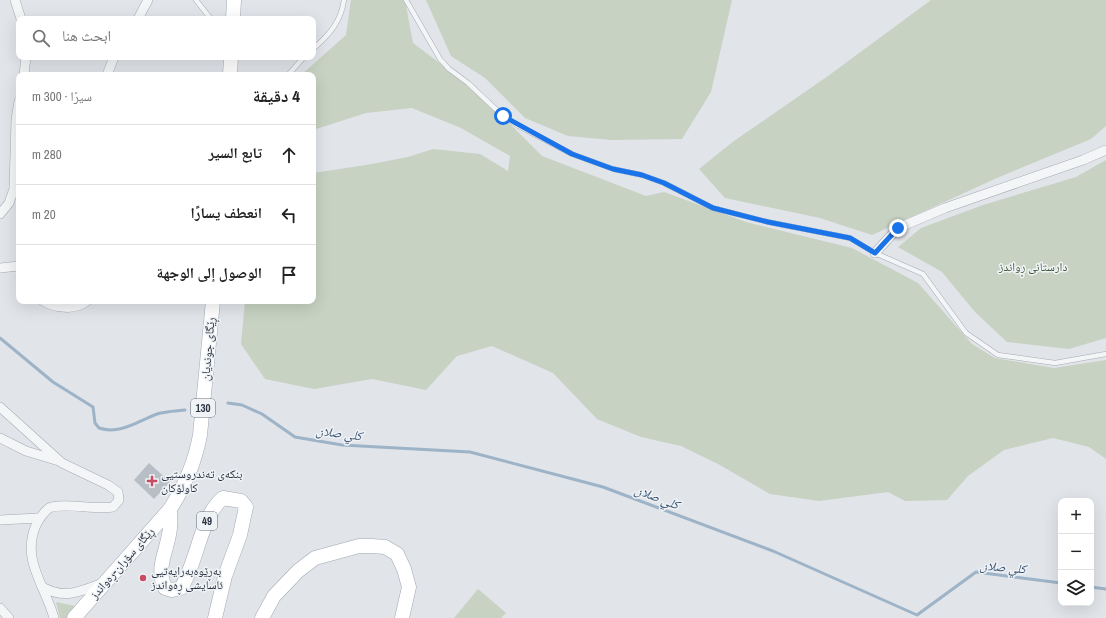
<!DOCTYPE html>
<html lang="ar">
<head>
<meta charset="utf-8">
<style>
	:root { --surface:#fff; --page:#f6f6f6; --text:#222; --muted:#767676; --line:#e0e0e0 }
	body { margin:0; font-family:"Archivo Narrow","Noto Naskh Arabic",sans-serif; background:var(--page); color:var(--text); direction:rtl }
	.controls { position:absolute; right:12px; bottom:12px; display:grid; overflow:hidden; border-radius:8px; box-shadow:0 4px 16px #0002 }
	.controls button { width:36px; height:36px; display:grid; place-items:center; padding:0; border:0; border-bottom:1px solid var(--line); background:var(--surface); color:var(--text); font:20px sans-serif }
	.stop { position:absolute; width:12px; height:12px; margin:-9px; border:3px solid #1a73e8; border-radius:50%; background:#fff }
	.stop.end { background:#1a73e8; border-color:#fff; box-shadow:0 1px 4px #0008 }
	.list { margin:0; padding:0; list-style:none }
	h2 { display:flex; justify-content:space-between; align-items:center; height:52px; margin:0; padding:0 16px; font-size:17px }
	h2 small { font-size:13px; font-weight:400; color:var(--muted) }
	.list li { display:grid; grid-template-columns:26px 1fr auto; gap:12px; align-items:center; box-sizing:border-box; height:60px; padding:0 16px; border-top:1px solid var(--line) }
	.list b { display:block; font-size:15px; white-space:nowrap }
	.list em { font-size:13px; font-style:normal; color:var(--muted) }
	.icon { flex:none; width:22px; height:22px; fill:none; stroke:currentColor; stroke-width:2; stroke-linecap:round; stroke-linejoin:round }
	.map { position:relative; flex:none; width:1106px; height:618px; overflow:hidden; direction:ltr }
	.search { position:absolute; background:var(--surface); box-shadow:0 4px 16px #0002; left:16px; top:16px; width:300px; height:44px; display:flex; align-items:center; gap:10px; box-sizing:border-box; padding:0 14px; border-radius:8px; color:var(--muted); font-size:15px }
	.panel { position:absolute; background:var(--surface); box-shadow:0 4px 16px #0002; left:16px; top:72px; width:300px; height:232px; border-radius:8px; direction:rtl }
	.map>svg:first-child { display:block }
	.green { fill:#c7d2c2 }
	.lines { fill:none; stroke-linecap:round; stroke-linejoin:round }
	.stream { stroke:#9db3c7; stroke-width:3 }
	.building { fill:#b8bec5 }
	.lane-casing { stroke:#a6abb3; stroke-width:5.5 }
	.street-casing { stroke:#a6abb3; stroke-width:10 }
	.primary-casing { stroke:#a0a9b4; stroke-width:15 }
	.lane { stroke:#f3f5f7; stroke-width:4.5 }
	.street { stroke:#f3f5f7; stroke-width:9 }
	.primary { stroke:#fff; stroke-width:14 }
	.route { stroke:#1a73e8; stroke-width:5 }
	.poi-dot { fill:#c84b62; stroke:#f0f3f6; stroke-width:1.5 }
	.labels { text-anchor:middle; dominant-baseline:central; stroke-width:3; stroke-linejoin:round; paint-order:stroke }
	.shield { fill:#f0f3f6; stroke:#656c77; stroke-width:1 }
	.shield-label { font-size:11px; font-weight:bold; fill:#2a3240 }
	.park-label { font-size:12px; fill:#3f5b38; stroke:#f0f3f6 }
	.street-label { font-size:12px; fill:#2a3240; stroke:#f0f3f6 }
	.poi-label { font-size:12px; fill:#2a3240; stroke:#f0f3f6; text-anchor:start }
	.water-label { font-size:13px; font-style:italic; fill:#365272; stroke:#f0f3f6 }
</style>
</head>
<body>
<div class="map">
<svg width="1106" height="618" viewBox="0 0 1106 618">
	<rect width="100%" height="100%" fill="#e1e4e9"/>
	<g class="green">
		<path d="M351 0H405L413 43 478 92 542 156 646 196 664 192 746 222 852 248 918 283 972 344 995 358 1054 368 1106 360V459L1089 447 1053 438 1004 450 968 476 947 500 905 501 888 492 819 501 770 494 718 464 681 446 641 437 597 419 553 373 492 346 457 356 426 390 372 379 314 389 265 379 241 344 245 301H313V173L366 165 408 157 433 149 480 154 508 171 510 156 461 128 412 108 366 113 313 130V75H301L346 35Z"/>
		<path d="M426 0H732L711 92 682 139 612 140 568 136 525 118 485 78 451 56Z"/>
		<path d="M931 0H1106V126L1091 139 997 178 872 235 820 218 725 198 699 169 734 141 828 76Z"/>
		<path d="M1106 160V338L1069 349 1007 342 975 312 942 272 898 247 921 228 983 205 1076 177Z"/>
		<path d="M478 589 506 613 501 618H454Z"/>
		<path d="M56 602 75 606 69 618H60Z"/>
	</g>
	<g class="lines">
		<g class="stream">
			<path d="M0 338 53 382 93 407 95 423 99 428C120 435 138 421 157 414 166 411 176 411 185 410"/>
			<path d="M228 403 242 405 262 414 295 437 342 445 470 452 603 487 773 551 917 615 976 572 1061 583"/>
			<path d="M1091 587 1106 589"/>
		</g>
	</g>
	<path class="building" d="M149 463 170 482 154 499 134 480Z"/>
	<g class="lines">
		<g class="lane-casing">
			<g id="lane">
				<path d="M196 0 211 19"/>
				<path d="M406 0 440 59 449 69 468 83 503 116 519 126 572 154 613 169 642 175 664 183 713 208 768 222 850 238 875 253 923 274 966 333 998 355 1055 363 1106 354"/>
				<path d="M313 49C329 35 341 22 344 0"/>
				<path d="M288 75 304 57"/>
			</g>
		</g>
		<g class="street-casing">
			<g id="street">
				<path d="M15 0 21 19"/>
				<path d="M138 19 148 0"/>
				<path d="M24 75 26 57"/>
				<path d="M107 75 114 57"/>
				<path d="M0 214 9 203 14 189 16 120 19 101"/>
				<path d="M875 253 898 228 945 208 1083 160 1106 150"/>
				<path d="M0 268 19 266"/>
				<path d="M43 301C55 308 75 311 87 301"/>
				<path d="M0 407 62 463 108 485 118 492 119 500 113 507C96 510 61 502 49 508 44 512 39 519 36 525 21 560 45 585 54 618"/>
				<path d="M0 438 26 451 59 461"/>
				<path d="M0 520 39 518"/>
				<path d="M42 587C66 600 80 591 103 583"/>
				<path d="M0 608 9 618"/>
			</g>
		</g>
		<g class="primary-casing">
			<g id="primary">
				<path d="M233 19 234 0"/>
				<path d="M230 75 231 57"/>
				<path d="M170 509C170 515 171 522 170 528 168 550 155 567 165 588L172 590 181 588C198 561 200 517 223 498L241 501 246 507 240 535 225 576 215 618"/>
				<path d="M74 618 170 509C185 486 195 462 200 435L213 301"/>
				<path d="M262 618 274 596 298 571 315 558 359 546H372L385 547 397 554 404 569 409 587 402 618"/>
			</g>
		</g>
		<use href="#lane" class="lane"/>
		<use href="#street" class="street"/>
		<use href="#primary" class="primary"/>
	</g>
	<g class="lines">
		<path class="route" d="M503 116 572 154 613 169 642 175 664 183 713 208 768 222 850 238 875 253 898 228"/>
	</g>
	<g class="poi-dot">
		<path d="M150 475h4v4h4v4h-4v4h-4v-4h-4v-4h4z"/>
		<circle cx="143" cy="578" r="4"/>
	</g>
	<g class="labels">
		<g class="shield">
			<rect x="191" y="399" width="24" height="18" rx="3"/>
			<rect x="197" y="512" width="20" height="18" rx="3"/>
		</g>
		<g class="shield-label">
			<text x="203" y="408">130</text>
			<text x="207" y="521">49</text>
		</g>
		<g class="park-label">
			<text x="1033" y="267">دارستانی ڕواندز</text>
		</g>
		<g class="street-label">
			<text transform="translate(208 349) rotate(-85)">ڕێگای جوندیان</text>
			<text transform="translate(122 563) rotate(-49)">ڕێگای سۆران-ڕەواندز</text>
		</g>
		<g class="poi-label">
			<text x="161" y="474">بنکەی تەندروستیی<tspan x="161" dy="14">کاولۆکان</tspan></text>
			<text x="151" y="571">بەڕێوەبەرایەتیی<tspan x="151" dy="14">ئاسایشی ڕەواندز</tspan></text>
		</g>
		<g class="water-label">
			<text transform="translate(339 433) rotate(7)">كلي صلان</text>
			<text transform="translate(657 497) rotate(21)">كلي صلان</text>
			<text transform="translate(1003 567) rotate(5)">كلي صلان</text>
		</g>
	</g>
</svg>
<div class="controls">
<button>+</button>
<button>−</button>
<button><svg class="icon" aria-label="layers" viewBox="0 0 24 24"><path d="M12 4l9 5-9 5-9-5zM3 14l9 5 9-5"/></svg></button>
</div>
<div class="stop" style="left:503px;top:116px"></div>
<div class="stop end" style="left:898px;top:228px"></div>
<div class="search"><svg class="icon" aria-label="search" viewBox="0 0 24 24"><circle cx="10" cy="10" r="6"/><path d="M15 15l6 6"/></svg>ابحث هنا</div>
<section class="panel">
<h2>4 دقيقة<small>سيرًا · 300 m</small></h2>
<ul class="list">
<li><svg class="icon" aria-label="ahead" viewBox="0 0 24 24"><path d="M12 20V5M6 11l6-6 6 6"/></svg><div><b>تابع السير</b></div><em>280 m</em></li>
<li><svg class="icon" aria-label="left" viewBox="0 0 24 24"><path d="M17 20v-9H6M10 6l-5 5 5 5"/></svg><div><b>انعطف يسارًا</b></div><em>20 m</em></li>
<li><svg class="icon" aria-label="arrive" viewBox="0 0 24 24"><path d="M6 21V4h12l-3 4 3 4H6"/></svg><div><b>الوصول إلى الوجهة</b></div></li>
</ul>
</section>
</div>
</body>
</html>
